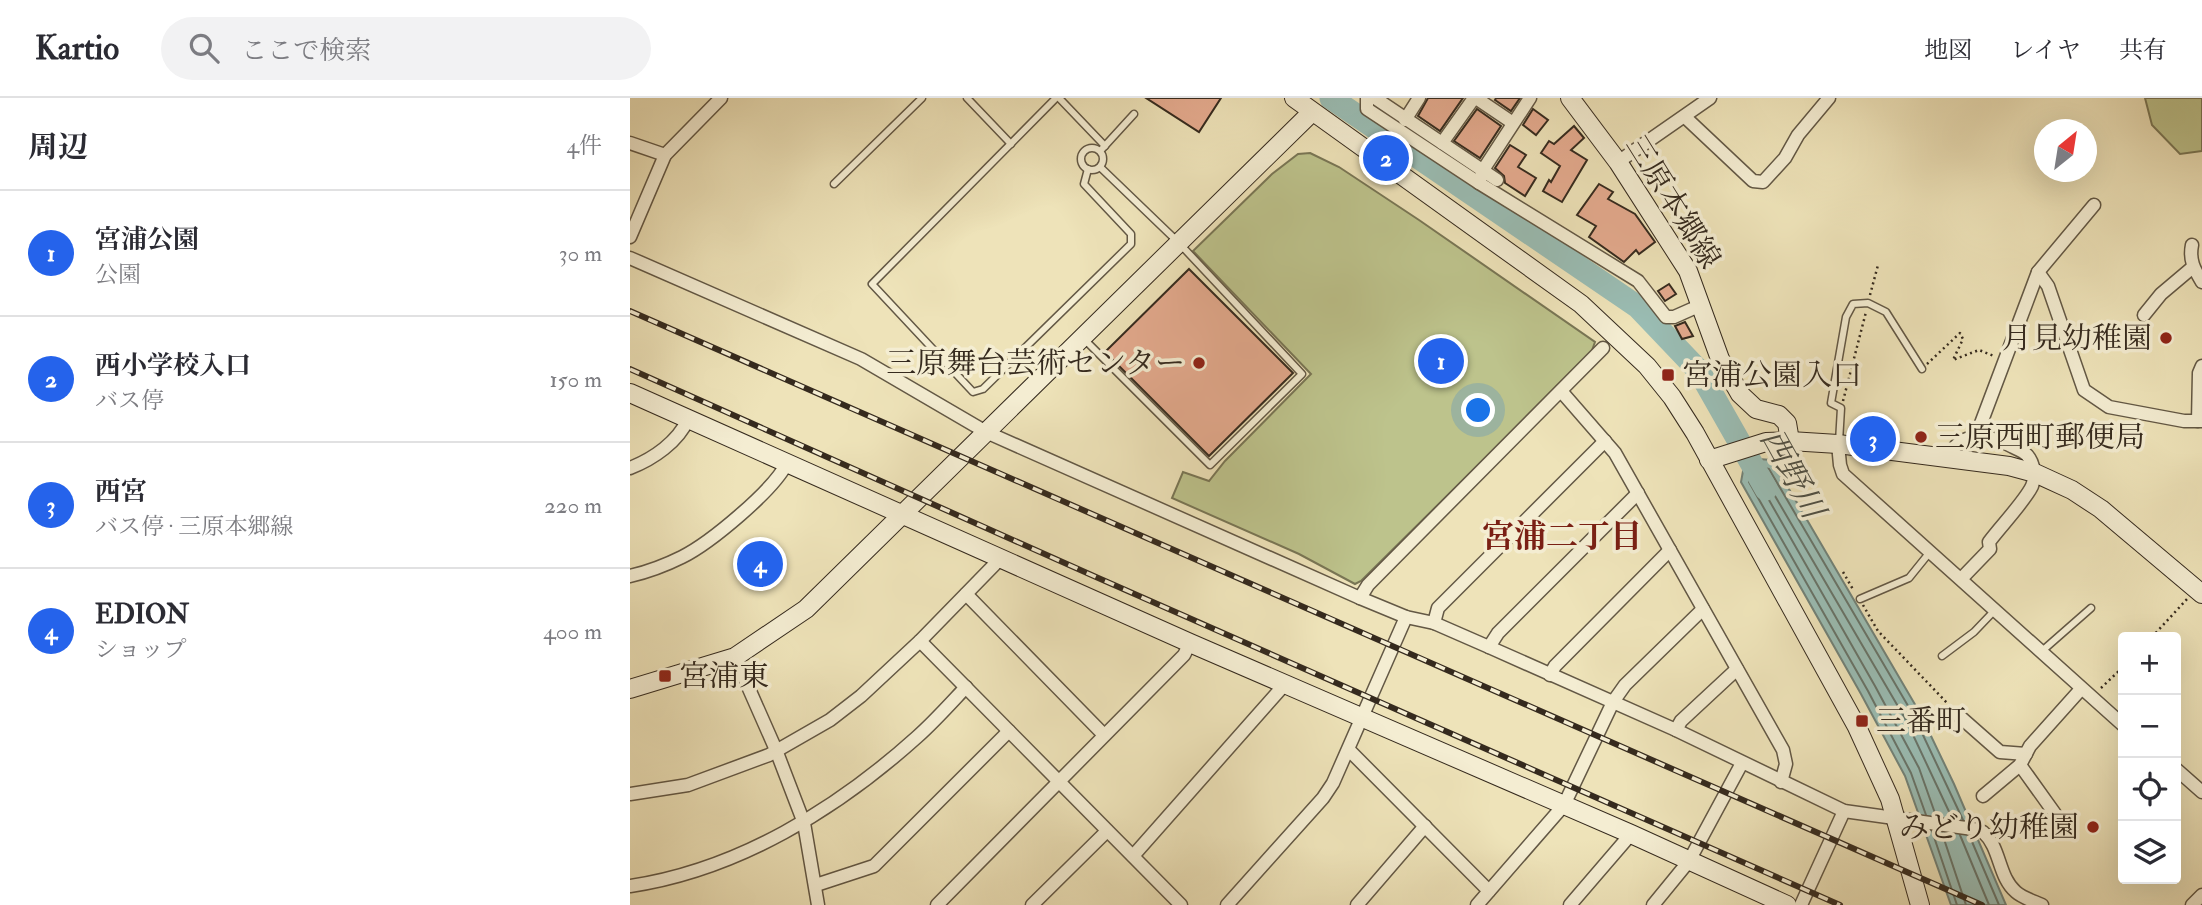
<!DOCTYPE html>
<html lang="ja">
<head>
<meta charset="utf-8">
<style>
	:root { --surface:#fff; --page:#f2f2f3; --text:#2b2b33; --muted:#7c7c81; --line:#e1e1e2; --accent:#2563eb }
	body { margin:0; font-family:"IM FELL Double Pica","Noto Serif JP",serif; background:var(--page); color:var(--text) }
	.controls { position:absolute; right:21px; bottom:21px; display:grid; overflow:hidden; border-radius:7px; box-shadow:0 7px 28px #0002 }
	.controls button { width:63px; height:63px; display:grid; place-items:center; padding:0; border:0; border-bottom:2px solid var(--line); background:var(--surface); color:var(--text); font:35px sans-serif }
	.compass { position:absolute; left:1404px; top:21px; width:63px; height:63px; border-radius:50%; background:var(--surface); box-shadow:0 7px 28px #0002; rotate:30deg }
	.you { position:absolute; left:849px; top:313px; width:24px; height:24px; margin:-18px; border:5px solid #fff; border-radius:50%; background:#1a73e8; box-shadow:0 0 0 10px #1a73e833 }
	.badge { display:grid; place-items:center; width:46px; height:46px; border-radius:50%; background:var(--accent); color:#fff; font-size:23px; font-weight:700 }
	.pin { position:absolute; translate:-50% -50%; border:4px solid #fff; box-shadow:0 2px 7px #0006 }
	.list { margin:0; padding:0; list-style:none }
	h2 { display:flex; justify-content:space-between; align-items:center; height:91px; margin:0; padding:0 28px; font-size:30px }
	h2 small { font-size:23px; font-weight:400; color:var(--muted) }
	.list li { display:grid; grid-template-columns:46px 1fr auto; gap:21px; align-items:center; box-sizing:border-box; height:126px; padding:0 28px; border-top:2px solid var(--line) }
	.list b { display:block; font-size:26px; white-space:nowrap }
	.list p { margin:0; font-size:23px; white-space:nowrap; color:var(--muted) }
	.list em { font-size:23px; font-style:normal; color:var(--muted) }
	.icon { flex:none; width:38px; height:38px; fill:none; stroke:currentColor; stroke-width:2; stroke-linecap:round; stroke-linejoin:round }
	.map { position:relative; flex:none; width:1572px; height:807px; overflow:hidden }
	header { display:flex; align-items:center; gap:42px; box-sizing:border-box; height:98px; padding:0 35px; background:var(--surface); border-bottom:2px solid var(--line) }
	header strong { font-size:33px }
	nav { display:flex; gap:38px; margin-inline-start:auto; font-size:24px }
	.search { width:490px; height:63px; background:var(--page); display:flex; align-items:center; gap:18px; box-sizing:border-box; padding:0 24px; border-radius:38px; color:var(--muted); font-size:26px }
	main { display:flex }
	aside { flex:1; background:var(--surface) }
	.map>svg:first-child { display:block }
	.green { fill:#bdc38c; stroke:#797655; stroke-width:2 }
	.water { fill:#9abdb4; stroke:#728278; stroke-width:2 }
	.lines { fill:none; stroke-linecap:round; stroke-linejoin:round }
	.shore { stroke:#687469; stroke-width:2 }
	.river { stroke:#9abdb4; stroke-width:23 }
	.building { fill:#e4aa8e; stroke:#352a1e; stroke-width:2 }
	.lane-casing { stroke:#635845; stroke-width:9 }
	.street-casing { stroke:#635845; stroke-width:15 }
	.secondary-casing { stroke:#352a1e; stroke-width:20 }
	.path { stroke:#352a1e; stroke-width:2.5; stroke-dasharray:2 3.5; stroke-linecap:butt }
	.lane { stroke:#f4edd2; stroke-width:6 }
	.street { stroke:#f4edd2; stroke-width:12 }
	.secondary { stroke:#f4edd2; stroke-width:18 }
	.rail-casing { stroke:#352a1e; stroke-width:6 }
	.rail { stroke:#f4edd2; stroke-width:3.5; stroke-dasharray:10; stroke-linecap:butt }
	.poi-dot { fill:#8f2418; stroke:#f4edd2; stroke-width:2.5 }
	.labels { text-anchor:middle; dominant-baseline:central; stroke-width:7; stroke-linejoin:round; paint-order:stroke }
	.street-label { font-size:30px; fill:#352a1e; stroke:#f4edd2 }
	.poi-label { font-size:30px; fill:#352a1e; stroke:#f4edd2; text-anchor:start }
	.water-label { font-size:32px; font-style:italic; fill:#4e4f44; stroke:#f4edd2 }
	.neighbourhood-label { font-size:32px; font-weight:bold; fill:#7a1f14; stroke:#f4edd2 }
</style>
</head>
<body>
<header>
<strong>Kartio</strong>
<div class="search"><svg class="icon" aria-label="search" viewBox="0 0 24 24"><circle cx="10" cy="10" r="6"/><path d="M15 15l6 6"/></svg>ここで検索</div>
<nav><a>地図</a><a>レイヤ</a><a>共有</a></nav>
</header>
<main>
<aside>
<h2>周辺<small>4件</small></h2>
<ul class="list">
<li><span class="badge">1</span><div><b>宮浦公園</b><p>公園</p></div><em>30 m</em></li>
<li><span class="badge">2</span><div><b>西小学校入口</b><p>バス停</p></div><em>150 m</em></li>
<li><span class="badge">3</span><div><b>西宮</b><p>バス停 · 三原本郷線</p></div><em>220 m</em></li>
<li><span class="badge">4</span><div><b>EDION</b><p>ショップ</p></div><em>400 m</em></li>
</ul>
</aside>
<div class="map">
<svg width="1572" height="807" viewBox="0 0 1572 807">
	<rect width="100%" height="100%" fill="#eee3b9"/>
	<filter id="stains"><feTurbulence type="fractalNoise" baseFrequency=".00286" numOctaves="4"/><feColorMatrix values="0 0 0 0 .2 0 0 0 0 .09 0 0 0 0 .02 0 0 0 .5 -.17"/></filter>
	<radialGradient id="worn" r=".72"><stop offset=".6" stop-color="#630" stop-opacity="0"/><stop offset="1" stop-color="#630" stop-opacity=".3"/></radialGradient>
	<g class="green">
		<path d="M1515 0H1572V53L1550 56 1522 27Z"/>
		<path d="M680 55 709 69 789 122 965 244 961 255 731 483 725 486 669 456 542 400 553 374 579 383 595 363 681 276 563 153 642 76 668 56Z"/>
	</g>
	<path class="water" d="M1128 361 1142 362 1290 615 1324 686 1376 807H1321L1275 678 1231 596 1111 384 1113 373Z"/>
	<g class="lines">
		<g class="shore">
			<path d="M1296 717 1281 675 1238 593 1119 384 1120 376 1130 369 1139 371 1284 618 1333 722"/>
			<path d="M1306 718 1289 670 1245 588 1139 402 1141 397 1145 398 1276 622 1322 720"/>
			<path d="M1302 733 1327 807"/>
			<path d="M1312 735 1336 807"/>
			<path d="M1330 737 1359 807"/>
			<path d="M1340 739 1369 807"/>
		</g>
		<path class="river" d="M701 0 1008 209 1069 273 1136 391"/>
	</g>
	<g class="building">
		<path d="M516 0H591L569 34Z"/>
		<path d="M798 0H833L810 33 788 18Z"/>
		<path d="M866 0H890L881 13 865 2Z"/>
		<path d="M847 11 871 28 850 60 824 43Z"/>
		<path d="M903 11 918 22 906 37 893 27Z"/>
		<path d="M944 28 954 40 941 52 957 62 932 104 913 93 919 82 921 84 930 68 911 55 919 43 924 46Z"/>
		<path d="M880 47 896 57 888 69 906 80 895 98 875 85 874 78 865 70Z"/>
		<path d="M969 86 983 94 978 101 1005 116 1025 144 1009 156 1006 152 994 164 959 139 966 128 947 117Z"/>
		<path d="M559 171 663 275 579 358 475 254Z"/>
		<path d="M1039 186 1046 196 1035 203 1028 193Z"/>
		<path d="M1055 224 1063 238 1052 241 1045 228Z"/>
	</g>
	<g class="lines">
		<g class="lane-casing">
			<g id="lane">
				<path d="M337 0 381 46"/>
				<path d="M426 0 242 186 343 294 353 291 501 146V136L454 86 458 71"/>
				<path d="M429 0 475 48"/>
				<circle cx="462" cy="61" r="11"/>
				<path d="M472 51 504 16"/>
				<path d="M204 86 292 0"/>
				<path d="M453 240 580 367 672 276 548 144 470 69"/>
				<path d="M1209 344 1211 310 1201 305 1216 219 1223 206 1238 205 1256 214 1292 271"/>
				<path d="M1230 501 1279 480 1300 454"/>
				<path d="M1412 553 1461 510"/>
				<path d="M1312 558 1344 534 1365 512"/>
			</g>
		</g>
		<g class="street-casing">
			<g id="street">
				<path d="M737 0V11L849 85"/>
				<path d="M745 0 867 82"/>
				<path d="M846 0 883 25"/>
				<path d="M900 0 853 72 849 85 1008 183 1036 219H1044L1071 207"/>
				<path d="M1055 19 1123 83 1133 84 1155 60 1168 37 1199 0"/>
				<path d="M775 22 789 0"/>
				<path d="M0 45 35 57"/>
				<path d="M812 45 844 0"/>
				<path d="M754 56 770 33"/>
				<path d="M988 64 1080 0"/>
				<path d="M0 139 35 57 91 0"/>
				<path d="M1562 147C1559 162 1564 171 1572 184"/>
				<path d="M0 160 231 261 356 334 730 500 776 519 804 525 859 549 1046 632 1214 713 1343 731 1353 734C1371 750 1368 779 1386 794 1393 800 1403 803 1412 807"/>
				<path d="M1408 174 1418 188 1454 292 1479 309 1554 323H1572"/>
				<path d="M1514 217 1531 196 1563 169"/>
				<path d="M931 293 985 355 1153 652 1156 666 1151 684"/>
				<path d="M1568 323 1569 275 1572 268"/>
				<path d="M1349 338 1350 328 1408 174 1464 107"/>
				<path d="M1208 346 1210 367 1213 376 1493 627"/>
				<path d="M1319 360C1329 331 1361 337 1383 349 1387 351 1394 354 1397 357 1404 365 1406 379 1402 388 1395 403 1370 429 1359 444L1360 451 1332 480"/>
				<path d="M0 370C23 361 48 344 58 321"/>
				<path d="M0 478C17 474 36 467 52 459 80 445 143 393 157 365"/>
				<path d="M336 496 474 637"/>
				<path d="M730 500 738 487 973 250"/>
				<path d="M804 525 808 510 975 343"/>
				<path d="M290 543 551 807"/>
				<path d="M859 549 868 535 1008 395"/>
				<path d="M105 559 146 652 174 725 188 807"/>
				<path d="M920 577 925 568 1040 452"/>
				<path d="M1328 617 1370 654 1396 656"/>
				<path d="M1046 632 1051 623 1107 571"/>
				<path d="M719 652 859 793"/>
				<path d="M1390 667 1428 720"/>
				<path d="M1546 671 1572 694"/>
				<path d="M0 696 58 687 139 657 200 622 231 598 290 543 371 460"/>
				<path d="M1353 698 1390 667 1400 648 1451 591"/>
				<path d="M503 758 655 586"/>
				<path d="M186 787 244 768 379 633"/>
				<path d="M0 788C108 772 207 711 287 639 304 624 320 606 336 589"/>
				<path d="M307 807 554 557 560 545"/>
				<path d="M402 807 477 733"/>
				<path d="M597 807 693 700 703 685 776 519"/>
				<path d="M727 807 795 728"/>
				<path d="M847 807 934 707 983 604 995 587 1073 511"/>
				<path d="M940 807 1001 736"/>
				<path d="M1023 807 1059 763 1112 665"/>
				<path d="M1171 807 1214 713"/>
				<path d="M1562 807 1572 797"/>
			</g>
		</g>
		<g class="secondary-casing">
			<g id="secondary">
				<path d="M664 0 951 206 1017 268 1042 299 1065 335 1227 629 1260 701 1290 807"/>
				<path d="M940 0 988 64 1058 173 1090 261 1110 296 1126 311 1149 317 1157 325 1160 343"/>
				<path d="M0 295 560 545 1001 736 1157 807"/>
				<path d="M1079 362 1136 344 1160 343 1208 346 1379 368 1405 375 1442 392 1471 411 1572 496"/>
				<path d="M0 591 105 559 176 511 681 15"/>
			</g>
		</g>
		<g class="path">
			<path d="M1240 197 1248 167"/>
			<path d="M1297 266 1330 235 1333 241 1323 262 1349 252 1364 258"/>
			<path d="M1213 303 1236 214"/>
			<path d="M1213 474 1224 493"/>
			<path d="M1233 507 1248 533 1320 608"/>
			<path d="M1522 539 1558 500"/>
			<path d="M1471 590 1493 569"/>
		</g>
		<use href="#lane" class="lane"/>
		<use href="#street" class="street"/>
		<use href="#secondary" class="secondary"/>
		<g class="rail-casing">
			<g id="rail">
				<path d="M0 213 1352 807"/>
				<path d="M0 271 466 479 1210 807"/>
			</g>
		</g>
		<use href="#rail" class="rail"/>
	</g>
	<g class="poi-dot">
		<circle cx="1536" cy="240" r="7"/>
		<circle cx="569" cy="265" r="7"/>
		<rect x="1031" y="270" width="14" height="14" rx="3.5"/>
		<circle cx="1291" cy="339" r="7"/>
		<rect x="28" y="571" width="14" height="14" rx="3.5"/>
		<rect x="1225" y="616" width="14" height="14" rx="3.5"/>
		<circle cx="1463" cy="729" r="7"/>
	</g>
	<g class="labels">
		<g class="street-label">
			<text transform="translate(1043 104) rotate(58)">三原本郷線</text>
		</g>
		<g class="poi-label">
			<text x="1522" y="240" text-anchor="end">月見幼稚園</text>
			<text x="555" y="265" text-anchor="end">三原舞台芸術センター</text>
			<text x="1052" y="277">宮浦公園入口</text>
			<text x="1305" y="339">三原西町郵便局</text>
			<text x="49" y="578">宮浦東</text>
			<text x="1246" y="623">三番町</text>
			<text x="1449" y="729" text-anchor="end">みどり幼稚園</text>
		</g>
		<g class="water-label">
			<text transform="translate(1162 376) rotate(61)">西野川</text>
		</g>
		<g class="neighbourhood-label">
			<text x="932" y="439">宮浦二丁目</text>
		</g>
	</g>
	<rect width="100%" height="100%" filter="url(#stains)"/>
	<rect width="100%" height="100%" fill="url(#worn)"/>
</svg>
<div class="controls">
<button>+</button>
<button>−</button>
<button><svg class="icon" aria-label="locate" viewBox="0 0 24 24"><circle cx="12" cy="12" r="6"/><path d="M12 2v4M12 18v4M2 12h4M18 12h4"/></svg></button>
<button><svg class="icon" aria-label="layers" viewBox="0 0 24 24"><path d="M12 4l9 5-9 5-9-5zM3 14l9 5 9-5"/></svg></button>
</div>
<svg class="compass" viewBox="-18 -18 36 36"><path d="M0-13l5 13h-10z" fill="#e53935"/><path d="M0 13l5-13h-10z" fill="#7c7c81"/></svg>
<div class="you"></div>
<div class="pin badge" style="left:811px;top:263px">1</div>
<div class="pin badge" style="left:756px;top:60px">2</div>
<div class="pin badge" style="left:1243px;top:341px">3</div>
<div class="pin badge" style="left:130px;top:466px">4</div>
</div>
</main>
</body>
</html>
